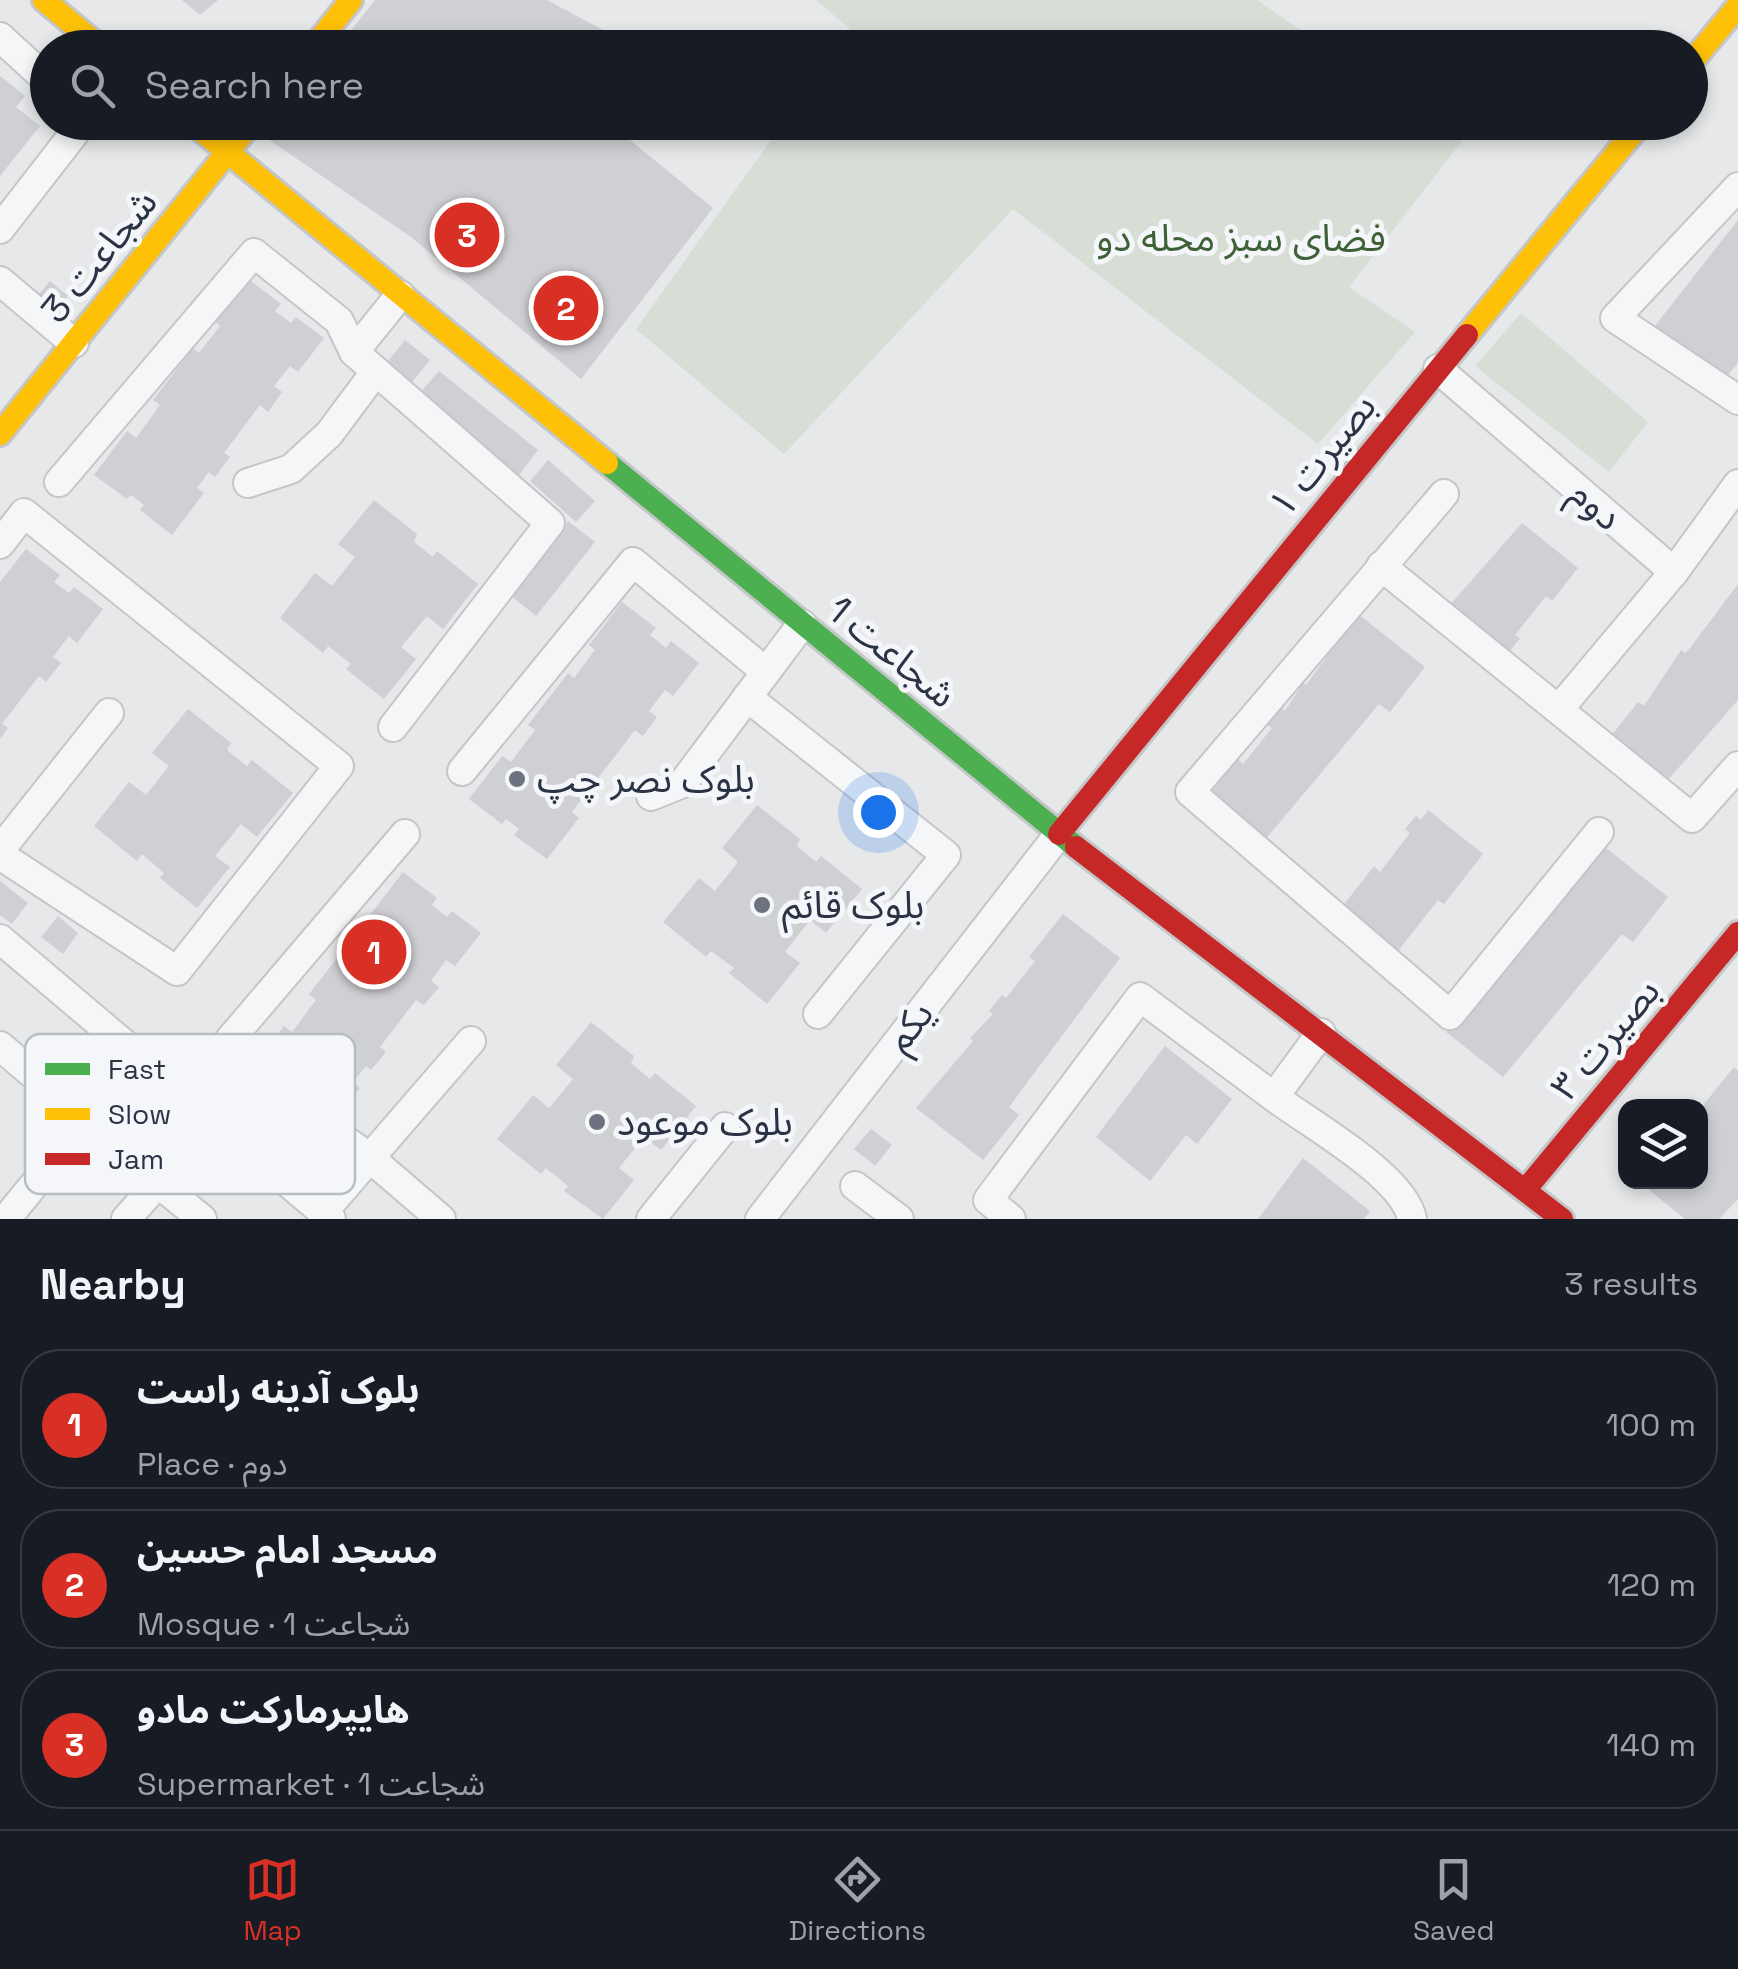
<!DOCTYPE html>
<html lang="en">
<head>
<meta charset="utf-8">
<style>
	:root { --surface:#171b24; --page:#242831; --text:#f1f3f6; --muted:#9ea1a6; --line:#363941; --accent:#d93025 }
	body { margin:0; font-family:"Space Grotesk","Noto Sans Arabic",sans-serif; background:var(--page); color:var(--text) }
	.controls { position:absolute; right:30px; bottom:30px; display:grid; overflow:hidden; border-radius:20px; box-shadow:0 5px 15px #0003 }
	.controls button { width:90px; height:90px; display:grid; place-items:center; padding:0; border:0; border-bottom:2px solid var(--line); background:var(--surface); color:var(--text); font:50px sans-serif }
	.you { position:absolute; left:878px; top:812px; width:35px; height:35px; margin:-25px; border:8px solid #fff; border-radius:50%; background:#1a73e8; box-shadow:0 0 0 15px #1a73e833 }
	.badge { display:grid; place-items:center; width:65px; height:65px; border-radius:50%; background:var(--accent); color:#fff; font-size:32px; font-weight:700 }
	.pin { position:absolute; translate:-50% -50%; border:5px solid #fff; box-shadow:0 2px 10px #0006 }
	.list { margin:0; padding:0; list-style:none }
	h2 { display:flex; justify-content:space-between; align-items:center; height:130px; margin:0; padding:0 40px; font-size:42px }
	h2 small { font-size:32px; font-weight:400; color:var(--muted) }
	.list li { display:grid; grid-template-columns:65px 1fr auto; gap:30px; align-items:center; box-sizing:border-box; height:140px; margin:0 20px 20px; padding:0 20px; border:2px solid var(--line); border-radius:40px }
	.list b { display:block; font-size:38px; white-space:nowrap }
	.list p { margin:0; font-size:32px; white-space:nowrap; color:var(--muted) }
	.list em { font-size:32px; font-style:normal; color:var(--muted) }
	.icon { flex:none; width:55px; height:55px; fill:none; stroke:currentColor; stroke-width:2; stroke-linecap:round; stroke-linejoin:round }
	.map { position:relative; flex:none; width:1738px; height:1219px; overflow:hidden }
	.search { position:absolute; background:var(--surface); box-shadow:0 5px 15px #0003; left:30px; right:30px; top:30px; height:110px; display:flex; align-items:center; gap:25px; box-sizing:border-box; padding:0 35px; border-radius:55px; color:var(--muted); font-size:38px }
	.sheet { height:610px; background:var(--surface) }
	nav { display:flex; justify-content:space-around; align-items:center; box-sizing:border-box; height:140px; border-top:2px solid var(--line); background:var(--surface); font-size:28px; color:var(--muted) }
	nav a { display:grid; justify-items:center; gap:5px }
	nav .on { color:var(--accent) }
	.map>svg:first-child { display:block }
	.green { fill:#d6ded6 }
	.building { fill:#ced0d3 }
	.lines { fill:none; stroke-linecap:round; stroke-linejoin:round }
	.street-casing { stroke:#c4c6c8; stroke-width:32 }
	.fast-casing { stroke:#c4c6c8; stroke-width:28 }
	.slow-casing { stroke:#c4c6c8; stroke-width:28 }
	.jam-casing { stroke:#c4c6c8; stroke-width:28 }
	.street { stroke:#f5f6f7; stroke-width:28 }
	.fast { stroke:#4caf50; stroke-width:22 }
	.slow { stroke:#ffc107; stroke-width:22 }
	.jam { stroke:#c62828; stroke-width:22 }
	.poi-dot { fill:#6c737f; stroke:#f4f6f9; stroke-width:4 }
	.labels { text-anchor:middle; dominant-baseline:central; stroke-width:10; stroke-linejoin:round; paint-order:stroke }
	.park-label { font-size:38px; fill:#3f6138; stroke:#f4f6f9 }
	.street-label { font-size:38px; fill:#2b3445; stroke:#f4f6f9 }
	.poi-label { font-size:38px; fill:#2b3445; stroke:#f4f6f9; text-anchor:start }
	.key { fill:#f4f6f9; stroke:#b8bcc3; stroke-width:2.5 }
	.key-label { font-size:28px; fill:#2b3445 }
</style>
</head>
<body>
<div class="map">
<svg width="1738" height="1219" viewBox="0 0 1738 1219">
	<rect width="100%" height="100%" fill="#e6e8ea"/>
	<g class="green">
		<path d="M816 0H1257L1325 47H837L850 29Z"/>
		<path d="M1435 123 1462 141 1349 287 1415 332 1318 444 1013 209 784 454 636 329 783 123Z"/>
		<path d="M1521 313 1648 422 1609 472 1475 366Z"/>
	</g>
	<g class="building">
		<path d="M182 0H218L200 15Z"/>
		<path d="M375 0H547L603 30 590 48H337Z"/>
		<path d="M0 76 25 96 16 107 40 126 0 176Z"/>
		<path d="M277 122H608L713 208 581 379 411 237 265 137Z"/>
		<path d="M1738 220V363L1714 392 1647 336Z"/>
		<path d="M247 278 281 304 275 311 291 323 296 317 324 338 298 372 290 366 274 386 282 392 268 412 260 405 224 453 230 457 215 477 209 472 197 488 204 493 172 535 140 510 144 505 131 495 127 499 94 475 127 431 136 438 160 405 153 400 193 348 199 353 220 326 214 321Z"/>
		<path d="M50 281 68 296 55 313 36 298Z"/>
		<path d="M405 340 430 360 409 386 384 366Z"/>
		<path d="M439 371 538 450 519 475 419 394Z"/>
		<path d="M548 460 595 501 576 522 530 481Z"/>
		<path d="M374 500 417 534 414 542 433 557 437 551 478 584 443 629 427 616 401 647 416 659 384 699 346 669 351 664 328 646 323 653 280 618 315 573 332 586 355 557 338 544Z"/>
		<path d="M568 521 595 542 536 616 509 594Z"/>
		<path d="M1522 523 1578 568 1552 601 1546 596 1515 635 1520 638 1509 652 1505 648 1497 657 1442 614Z"/>
		<path d="M26 549 60 575 54 582 69 593 74 587 103 609 77 643 69 636 53 657 61 663 46 682 39 676 2 724 8 728 0 739V582Z"/>
		<path d="M1738 584V700L1660 789 1604 745 1638 702 1644 706 1681 650 1685 653 1690 648Z"/>
		<path d="M622 602 656 628 650 635 666 648 671 641 699 663 673 696 665 690 649 711 657 717 643 736 635 730 599 777 605 782 590 801 584 796 572 812 579 818 547 859 514 835 519 829 506 819 502 824 469 799 502 756 511 762 535 730 528 725 568 673 574 678 595 650 589 645Z"/>
		<path d="M1358 614 1425 667 1390 712 1379 704 1259 847 1203 803 1238 759 1243 764 1272 728 1268 725 1281 708 1285 711 1303 683 1306 685Z"/>
		<path d="M188 709 231 743 227 750 247 766 252 760 293 793 257 837 241 824 215 856 230 867 197 908 160 878 164 873 142 854 137 861 94 826 129 782 146 795 169 766 152 753Z"/>
		<path d="M757 805 800 839 797 846 816 862 821 856 862 889 826 933 810 920 785 952 800 963 767 1004 729 973 734 968 711 951 706 957 663 922 699 878 715 891 738 862 722 848Z"/>
		<path d="M1428 810 1483 854 1444 904 1438 900 1398 951 1342 907 1374 866 1380 872 1410 833 1405 829 1416 816 1421 820Z"/>
		<path d="M1601 844 1668 897 1633 942 1622 934 1503 1077 1446 1032 1481 989 1486 993Z"/>
		<path d="M403 872 437 898 432 905 447 917 452 911 481 933 455 966 446 960 431 981 439 987 424 1005 416 1000 380 1047 386 1052 371 1070 366 1066 353 1082 360 1088 328 1129 250 1069 284 1026 292 1032 316 1000 309 994 349 943 355 947 376 920 370 915Z"/>
		<path d="M0 881 28 903 12 924 0 915Z"/>
		<path d="M1063 914 1120 958 1009 1107 1019 1115 983 1160 916 1108 973 1041 970 1038 993 1014 989 1011 1002 995 1006 998 1035 961 1029 957Z"/>
		<path d="M58 916 78 933 63 954 41 937Z"/>
		<path d="M591 1022 634 1056 631 1063 650 1079 655 1073 696 1106 661 1150 644 1137 619 1168 634 1180 603 1219 564 1191 568 1186 546 1168 541 1174 497 1139 533 1095 549 1108 573 1079 556 1065Z"/>
		<path d="M1165 1046 1232 1099 1197 1144 1186 1135 1150 1181 1096 1137Z"/>
		<path d="M1734 1067 1738 1071V1199L1719 1219H1685L1649 1190 1657 1182H1700V1109Z"/>
		<path d="M871 1129 892 1145 875 1166 854 1149Z"/>
		<path d="M1303 1158 1370 1211 1364 1219H1258Z"/>
	</g>
	<g class="lines">
		<g class="street-casing">
			<g id="street">
				<path d="M0 37 48 81"/>
				<path d="M1738 187 1615 318 1738 400"/>
				<path d="M0 229 83 122"/>
				<path d="M0 281 74 343"/>
				<path d="M354 352 400 295"/>
				<path d="M1438 369 1674 572 1738 484"/>
				<path d="M59 482 254 253 339 321 354 352 550 523 393 727"/>
				<path d="M248 483 291 469 329 434 376 371"/>
				<path d="M1444 494 1190 792 1450 1015 1599 832"/>
				<path d="M0 544 24 513 339 766 177 971 0 855"/>
				<path d="M1381 566 1692 818 1738 766"/>
				<path d="M747 697 946 855 818 1014"/>
				<path d="M1559 709 1674 572"/>
				<path d="M462 771 633 562 766 672"/>
				<path d="M651 796 683 783 802 624"/>
				<path d="M405 834 221 1050 370 1158 441 1219"/>
				<path d="M0 850 109 713"/>
				<path d="M0 939 331 1219"/>
				<path d="M1321 1033 1274 1097C1310 1124 1404 1176 1412 1219"/>
				<path d="M0 1046 87 1120 6 1219"/>
				<path d="M855 1186 899 1219"/>
				<path d="M323 1212 471 1041"/>
				<path d="M126 1219 158 1183 202 1219"/>
				<path d="M651 1219 725 1127"/>
				<path d="M760 1219 1059 834"/>
				<path d="M1011 1219 988 1200 1140 997 1274 1097"/>
			</g>
		</g>
		<g class="fast-casing">
			<path id="fast" d="M607 463 1076 847"/>
		</g>
		<g class="slow-casing">
			<g id="slow">
				<path d="M44 0 101 48"/>
				<path d="M313 48 351 0"/>
				<path d="M1690 64 1738 6"/>
				<path d="M191 122 607 463"/>
				<path d="M1467 335 1642 122"/>
				<path d="M0 434 252 122"/>
			</g>
		</g>
		<g class="jam-casing">
			<g id="jam">
				<path d="M1059 834 1467 335"/>
				<path d="M1076 847 1562 1219"/>
				<path d="M1526 1189 1738 933"/>
			</g>
		</g>
		<use href="#street" class="street"/>
		<use href="#fast" class="fast"/>
		<use href="#slow" class="slow"/>
		<use href="#jam" class="jam"/>
	</g>
	<g class="poi-dot">
		<circle cx="517" cy="779" r="10"/>
		<circle cx="762" cy="905" r="10"/>
		<circle cx="597" cy="1122" r="10"/>
	</g>
	<g class="labels">
		<g class="park-label">
			<text x="1241" y="238">فضای سبز محله دو</text>
		</g>
		<g class="street-label">
			<text transform="translate(99 256) rotate(-51)">شجاعت 3</text>
			<text transform="translate(1322 455) rotate(-51)">بصیرت ۱</text>
			<text transform="translate(1596 505) rotate(41)">دوم</text>
			<text transform="translate(892 652) rotate(39)">شجاعت 1</text>
			<text transform="translate(909 1026) rotate(-52)">یکم</text>
			<text transform="translate(1605 1039) rotate(-50)">بصیرت ۳</text>
		</g>
		<g class="poi-label">
			<text x="537" y="779">بلوک نصر چپ</text>
			<text x="782" y="905">بلوک قائم</text>
			<text x="617" y="1122">بلوک موعود</text>
		</g>
	</g>
	<rect x="25" y="1034" width="330" height="160" rx="15" class="key"/>
	<rect x="45" y="1063" width="45" height="12" fill="#4caf50"/>
	<rect x="45" y="1108" width="45" height="12" fill="#ffc107"/>
	<rect x="45" y="1153" width="45" height="12" fill="#c62828"/>
	<g class="key-label">
		<text x="108" y="1079">Fast</text>
		<text x="108" y="1124">Slow</text>
		<text x="108" y="1169">Jam</text>
	</g>
</svg>
<div class="controls">
<button><svg class="icon" aria-label="layers" viewBox="0 0 24 24"><path d="M12 4l9 5-9 5-9-5zM3 14l9 5 9-5"/></svg></button>
</div>
<div class="you"></div>
<div class="pin badge" style="left:374px;top:952px">1</div>
<div class="pin badge" style="left:566px;top:308px">2</div>
<div class="pin badge" style="left:467px;top:235px">3</div>
<div class="search"><svg class="icon" aria-label="search" viewBox="0 0 24 24"><circle cx="10" cy="10" r="6"/><path d="M15 15l6 6"/></svg>Search here</div>
</div>
<section class="sheet">
<h2>Nearby<small>3 results</small></h2>
<ul class="list">
<li><span class="badge">1</span><div><b>بلوک آدینه راست</b><p>Place · دوم</p></div><em>100 m</em></li>
<li><span class="badge">2</span><div><b>مسجد امام حسین</b><p>Mosque · شجاعت 1</p></div><em>120 m</em></li>
<li><span class="badge">3</span><div><b>هایپرمارکت مادو</b><p>Supermarket · شجاعت 1</p></div><em>140 m</em></li>
</ul>
</section>
<nav>
<a class="on"><svg class="icon" aria-label="map" viewBox="0 0 24 24"><path d="M3 6l6-2 6 2 6-2v14l-6 2-6-2-6 2zM9 4v14M15 6v14"/></svg>Map</a>
<a><svg class="icon" aria-label="directions" viewBox="0 0 24 24"><path d="M12 3l9 9-9 9-9-9zM9 14v-3h6M13 9l2 2-2 2"/></svg>Directions</a>
<a><svg class="icon" aria-label="saved" viewBox="0 0 24 24"><path d="M7 4h10v16l-5-4-5 4z"/></svg>Saved</a>
</nav>
</body>
</html>
